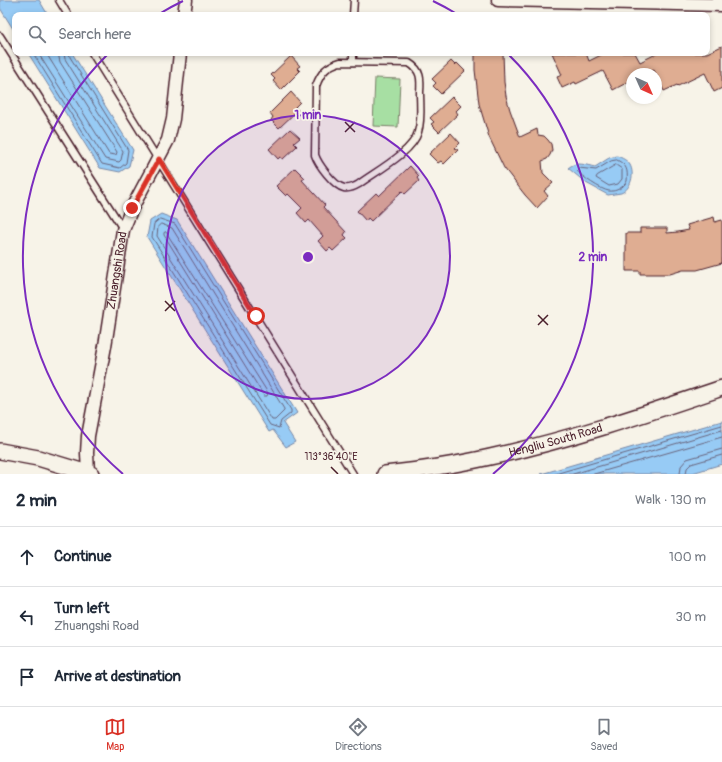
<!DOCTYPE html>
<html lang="en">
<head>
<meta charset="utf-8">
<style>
	:root { --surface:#fff; --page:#f2f2f3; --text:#1f2937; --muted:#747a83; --line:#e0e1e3; --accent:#d93025 }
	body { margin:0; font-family:Pangolin,sans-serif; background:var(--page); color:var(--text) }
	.compass { position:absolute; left:626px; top:68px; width:36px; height:36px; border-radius:50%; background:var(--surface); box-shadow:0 2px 6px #0003; rotate:135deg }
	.stop { position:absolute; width:12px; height:12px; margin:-9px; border:3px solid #d93025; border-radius:50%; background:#fff }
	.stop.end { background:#d93025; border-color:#fff; box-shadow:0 1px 4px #0008 }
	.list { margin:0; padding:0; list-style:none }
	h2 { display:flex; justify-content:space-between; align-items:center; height:52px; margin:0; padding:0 16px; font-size:17px }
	h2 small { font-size:13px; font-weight:400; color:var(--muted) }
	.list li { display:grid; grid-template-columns:26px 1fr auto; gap:12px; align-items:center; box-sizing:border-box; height:60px; padding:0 16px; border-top:1px solid var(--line) }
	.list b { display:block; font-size:15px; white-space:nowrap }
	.list p { margin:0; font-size:13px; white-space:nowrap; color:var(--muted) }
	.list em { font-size:13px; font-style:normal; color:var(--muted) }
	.icon { flex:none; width:22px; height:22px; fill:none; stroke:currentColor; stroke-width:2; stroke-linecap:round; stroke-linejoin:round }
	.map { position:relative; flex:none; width:722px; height:474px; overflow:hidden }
	.search { position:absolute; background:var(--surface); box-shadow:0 2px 6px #0003; left:12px; right:12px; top:12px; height:44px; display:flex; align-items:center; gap:10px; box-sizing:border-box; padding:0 14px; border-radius:8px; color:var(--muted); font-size:15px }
	.sheet { height:232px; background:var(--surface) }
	nav { display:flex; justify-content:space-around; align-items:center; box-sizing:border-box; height:56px; border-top:1px solid var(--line); background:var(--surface); font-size:11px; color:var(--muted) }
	nav a { display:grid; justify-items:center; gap:2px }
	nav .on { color:var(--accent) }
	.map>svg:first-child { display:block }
	.green { fill:#a7dfa3; stroke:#787f67 }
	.water { fill:#97cbf5; stroke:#7886a4 }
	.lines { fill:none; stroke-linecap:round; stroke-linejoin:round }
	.shore { stroke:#69647c; stroke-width:1 }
	.building { fill:#dfad92; stroke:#4a1f2b }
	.service-casing { stroke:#4a1f2b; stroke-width:9 }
	.minor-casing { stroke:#4a1f2b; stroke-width:15 }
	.tertiary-casing { stroke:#4a1f2b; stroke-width:18 }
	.service { stroke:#f7f3e8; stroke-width:6 }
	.minor { stroke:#f7f3e8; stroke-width:12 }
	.tertiary { stroke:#f7f3e8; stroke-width:15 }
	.route { stroke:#d93025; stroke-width:5 }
	.ticks { fill:none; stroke:#4a1f2b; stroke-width:1.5 }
	.ring { fill:none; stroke:#7b2cbf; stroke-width:2 }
	.labels { text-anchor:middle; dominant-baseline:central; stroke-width:3.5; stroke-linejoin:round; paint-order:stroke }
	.street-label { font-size:12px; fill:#4a1f2b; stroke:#f7f3e8 }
	.ticks-label { font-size:10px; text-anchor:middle; fill:#4a1f2b; stroke:#f7f3e8; stroke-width:3.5; stroke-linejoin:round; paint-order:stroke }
	.centre { fill:#7b2cbf; stroke:#f7f3e8; stroke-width:2 }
	.ring-label { font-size:12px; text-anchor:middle; font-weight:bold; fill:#7b2cbf; stroke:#f7f3e8; stroke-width:3.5; stroke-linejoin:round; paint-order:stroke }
</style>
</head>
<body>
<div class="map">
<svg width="722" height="474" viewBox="0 0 722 474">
	<rect width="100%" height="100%" fill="#f7f3e8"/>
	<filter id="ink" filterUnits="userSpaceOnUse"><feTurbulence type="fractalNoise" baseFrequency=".025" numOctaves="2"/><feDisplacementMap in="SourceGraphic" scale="8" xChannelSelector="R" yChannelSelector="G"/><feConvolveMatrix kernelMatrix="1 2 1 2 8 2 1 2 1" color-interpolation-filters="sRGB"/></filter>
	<g filter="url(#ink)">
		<path class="green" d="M375 78 400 79 398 127 373 126Z"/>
		<g class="water">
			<path d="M0 0H39L48 15H15V32L0 8Z"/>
			<path d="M28 53H72L133 150 129 166 120 172 100 168Z"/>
			<path d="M617 156C622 158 627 160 630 165 635 174 631 189 621 193 617 194 612 194 608 195L586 183 568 168C576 161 586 165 595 167L609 158Z"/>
			<path d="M161 214 177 220 297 413 283 423 295 442 286 447 273 430 269 432 147 237 150 221Z"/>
			<path d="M722 421V464L689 474H541Z"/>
		</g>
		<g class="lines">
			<g class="shore">
				<path d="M33 53 102 164 120 168 126 163 128 150 70 57 69 53"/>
				<path d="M38 53 105 159 119 162 121 160 123 151 65 59 64 53"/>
				<path d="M46 53 109 154 116 155 117 152 60 62 58 53"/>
				<path d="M617 160C627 165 628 170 627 181 624 187 616 192 609 191 601 190 581 176 576 170L579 168 596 170 611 161Z"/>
				<path d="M616 165 622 169V179L618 184 609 186 596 178 597 176Z"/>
				<path d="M160 219 175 224 291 410V413L281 421 279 428 270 425 152 237 154 224Z"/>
				<path d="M161 224 172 228 284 409V411L275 420H272L157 236 158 227Z"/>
				<path d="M166 232 268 393 267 396H264L164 235V233Z"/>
				<path d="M555 474 722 425"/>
				<path d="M573 474 722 430"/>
				<path d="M594 474 722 437"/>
				<path d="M680 474 681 466 687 459 722 449"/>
				<path d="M686 474 687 468 691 464 722 455"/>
			</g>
		</g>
		<g class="building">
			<path d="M722 46V88L714 92 705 73 678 86 677 85 664 91 654 70 645 74H632V80L613 90 603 71 576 84 575 82 562 88 557 77 562 75 552 53H586L589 61 605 53H635L640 62 658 53H707Z"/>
			<path d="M475 53H503L504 82 506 96 510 110 520 137 537 129 538 135 544 136 548 140 551 144 552 150 550 155 547 159 542 161 543 173 553 183 544 191 548 196 537 208 525 195 504 168 489 137 479 104 475 70Z"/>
			<path d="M291 56 300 66 297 68 300 71 281 90 273 81 275 79 271 75Z"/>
			<path d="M451 61 455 65 457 63 465 71 441 94 433 86 436 83 432 79Z"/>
			<path d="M291 92 300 102 295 107 298 110 279 128 271 120 273 117 270 113Z"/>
			<path d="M452 97 461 106 456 111 458 114 439 132 431 124 434 122 430 118Z"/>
			<path d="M290 129 300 138 294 143 297 146 283 159 280 157 278 159 269 149Z"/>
			<path d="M451 133 460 143 455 148 458 150 444 164 441 161 438 163 429 154Z"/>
			<path d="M410 166 419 176 417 178 419 181 405 194 402 191 371 221 368 218 366 221 357 211 376 193 379 196Z"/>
			<path d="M295 168 305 178 302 180 325 205 323 207 346 232 344 235 347 238 333 251 330 248 327 251 318 241 323 236 309 220 306 223 297 213 302 208 288 194 286 196 276 186Z"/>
			<path d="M714 217 715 222 722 220V263L697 270H683L670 274H640V271H626V233H640V228H667V233L678 232 689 230 687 225Z"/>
		</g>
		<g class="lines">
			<g class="service-casing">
				<g id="service">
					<path d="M59 0 68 15"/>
					<path d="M353 15 354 0"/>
					<path d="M0 36 123 229"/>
					<path d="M92 53 353 474"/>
					<path d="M340 62 409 63C421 70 421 79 420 92 420 105 422 120 418 132 413 152 375 172 359 184 354 187 349 189 344 188 334 186 318 164 315 155L316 86C321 72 327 66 340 62Z"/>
					<path d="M353 62V53"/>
				</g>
			</g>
			<g class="minor-casing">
				<g id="minor">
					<path d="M498 0 722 5"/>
					<path d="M184 15 186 0"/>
					<path id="s1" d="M88 474 87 453 88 436 105 346 123 230 132 208 168 140 173 119 180 53"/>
				</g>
			</g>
			<g class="tertiary-casing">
				<g id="tertiary">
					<path d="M0 451 38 458 91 474"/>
					<path id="s2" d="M385 474C420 470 455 465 490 457 569 440 645 414 722 388"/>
				</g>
			</g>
			<use href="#service" class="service"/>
			<use href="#minor" class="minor"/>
			<use href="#tertiary" class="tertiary"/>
		</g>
	</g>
	<g class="lines" filter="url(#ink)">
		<path class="route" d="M132 208 159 159 256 316"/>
	</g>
	<path class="ticks" d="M345 122 355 132M345 132 355 122M165 301 175 311M165 311 175 301M538 315 548 325M538 325 548 315M331 467 338 474"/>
	<circle cx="308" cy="257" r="142" fill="#7b2cbf" fill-opacity=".12"/>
	<g class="ring">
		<circle cx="308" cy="257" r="142"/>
		<path d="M123 474A285 285 0 0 1 108 54M159 14A285 285 0 0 1 183 1M433 1A285 285 0 0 1 457 14M508 54A285 285 0 0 1 493 474"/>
	</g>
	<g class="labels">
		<g class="street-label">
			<text stroke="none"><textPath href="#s1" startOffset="206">Zhuangshi Road</textPath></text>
			<text stroke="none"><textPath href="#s2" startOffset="174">Hengliu South Road</textPath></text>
		</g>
	</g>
	<g class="ticks-label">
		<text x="331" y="460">113°36'40"E</text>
	</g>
	<circle cx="308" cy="257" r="6" class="centre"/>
	<g class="ring-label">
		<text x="308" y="119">1 min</text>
		<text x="593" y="261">2 min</text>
	</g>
</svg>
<svg class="compass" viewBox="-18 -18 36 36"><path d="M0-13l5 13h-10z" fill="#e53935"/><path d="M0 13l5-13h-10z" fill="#747a83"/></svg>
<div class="stop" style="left:256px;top:316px"></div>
<div class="stop end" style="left:132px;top:208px"></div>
<div class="search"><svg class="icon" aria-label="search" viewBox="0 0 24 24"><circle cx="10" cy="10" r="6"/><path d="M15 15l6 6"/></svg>Search here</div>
</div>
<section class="sheet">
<h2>2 min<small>Walk · 130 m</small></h2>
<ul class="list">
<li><svg class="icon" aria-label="ahead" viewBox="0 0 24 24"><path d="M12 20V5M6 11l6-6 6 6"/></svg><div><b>Continue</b></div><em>100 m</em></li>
<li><svg class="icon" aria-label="left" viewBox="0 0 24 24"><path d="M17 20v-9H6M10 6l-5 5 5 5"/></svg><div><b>Turn left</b><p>Zhuangshi Road</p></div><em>30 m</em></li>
<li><svg class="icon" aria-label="arrive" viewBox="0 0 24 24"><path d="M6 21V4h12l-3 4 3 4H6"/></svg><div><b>Arrive at destination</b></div></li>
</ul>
</section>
<nav>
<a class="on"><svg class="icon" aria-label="map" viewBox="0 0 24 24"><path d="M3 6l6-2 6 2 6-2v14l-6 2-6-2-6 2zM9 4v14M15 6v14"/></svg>Map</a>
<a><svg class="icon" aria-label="directions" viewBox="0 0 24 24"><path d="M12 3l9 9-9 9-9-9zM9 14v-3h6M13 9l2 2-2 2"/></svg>Directions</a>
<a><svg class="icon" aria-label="saved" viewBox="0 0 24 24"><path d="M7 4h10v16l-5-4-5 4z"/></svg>Saved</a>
</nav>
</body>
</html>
